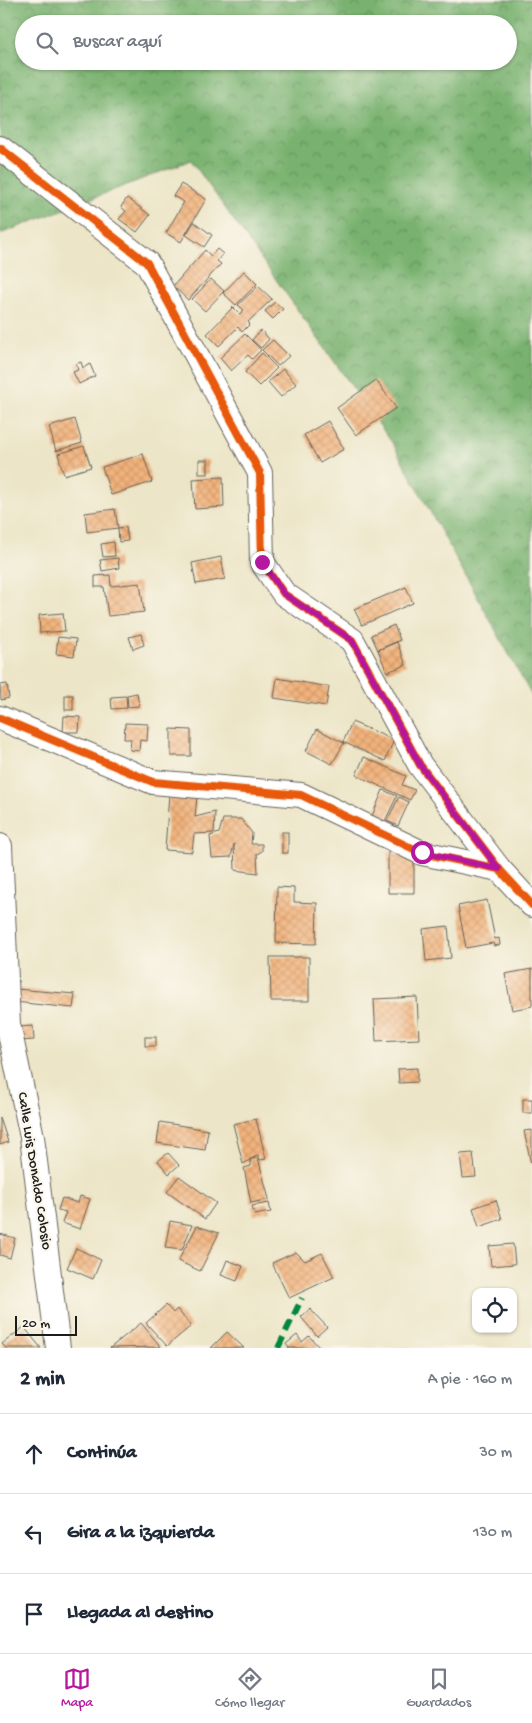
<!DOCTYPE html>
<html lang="es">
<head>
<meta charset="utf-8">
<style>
	:root { --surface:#fff; --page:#f2f2f3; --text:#1f2937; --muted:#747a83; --line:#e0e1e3; --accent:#b5179e }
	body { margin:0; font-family:"Gochi Hand",sans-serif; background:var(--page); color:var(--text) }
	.controls { position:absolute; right:15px; bottom:15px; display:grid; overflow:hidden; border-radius:10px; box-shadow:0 1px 4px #0004 }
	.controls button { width:45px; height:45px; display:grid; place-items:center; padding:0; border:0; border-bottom:1px solid var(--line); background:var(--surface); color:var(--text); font:25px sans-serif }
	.scale { position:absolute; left:15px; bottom:12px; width:62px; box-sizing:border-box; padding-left:5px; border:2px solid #1c1c1c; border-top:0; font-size:14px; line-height:18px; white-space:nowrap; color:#1c1c1c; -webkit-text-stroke:4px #fbf7ec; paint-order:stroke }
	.stop { position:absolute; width:15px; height:15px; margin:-11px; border:4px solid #b5179e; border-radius:50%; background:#fff }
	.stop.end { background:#b5179e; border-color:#fff; box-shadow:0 1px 5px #0008 }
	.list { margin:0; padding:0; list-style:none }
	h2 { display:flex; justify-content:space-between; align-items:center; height:65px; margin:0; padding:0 20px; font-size:21px }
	h2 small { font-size:16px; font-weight:400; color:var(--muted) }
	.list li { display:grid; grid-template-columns:32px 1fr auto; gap:15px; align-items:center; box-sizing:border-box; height:80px; padding:0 20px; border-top:1px solid var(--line) }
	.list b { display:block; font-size:19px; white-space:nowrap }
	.list em { font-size:16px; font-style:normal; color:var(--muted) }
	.icon { flex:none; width:28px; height:28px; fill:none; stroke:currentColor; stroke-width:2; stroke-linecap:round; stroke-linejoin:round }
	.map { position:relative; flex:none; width:532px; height:1348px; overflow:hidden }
	.search { position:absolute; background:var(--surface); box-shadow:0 1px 4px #0004; left:15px; right:15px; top:15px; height:55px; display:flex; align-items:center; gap:12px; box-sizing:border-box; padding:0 18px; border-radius:28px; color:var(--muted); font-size:19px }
	.sheet { height:305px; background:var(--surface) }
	nav { display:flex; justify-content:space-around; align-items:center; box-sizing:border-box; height:70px; border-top:1px solid var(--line); background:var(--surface); font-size:14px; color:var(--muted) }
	nav a { display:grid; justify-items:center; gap:2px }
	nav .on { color:var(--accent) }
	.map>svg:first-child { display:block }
	.forest { fill:url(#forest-crowns); stroke:#4a6746; fill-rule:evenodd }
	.building { fill:url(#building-cross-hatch) }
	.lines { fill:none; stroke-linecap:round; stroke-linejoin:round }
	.minor-casing { stroke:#656258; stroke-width:26 }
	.minor { stroke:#fff; stroke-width:24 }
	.quiet { stroke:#00873e; stroke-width:6; stroke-dasharray:12 6; stroke-linecap:butt }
	.cycleway-casing { stroke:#fbf7ec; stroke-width:11 }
	.cycleway { stroke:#e8590c; stroke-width:8 }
	.route { stroke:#b5179e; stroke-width:6 }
	.labels { text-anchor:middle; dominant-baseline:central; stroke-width:4.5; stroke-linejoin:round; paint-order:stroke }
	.street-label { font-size:15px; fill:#1c1c1c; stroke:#fbf7ec }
</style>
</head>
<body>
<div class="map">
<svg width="532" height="1348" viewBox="0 0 532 1348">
	<defs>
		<pattern id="forest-crowns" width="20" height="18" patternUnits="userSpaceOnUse" patternTransform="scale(1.25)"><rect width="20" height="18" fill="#79b270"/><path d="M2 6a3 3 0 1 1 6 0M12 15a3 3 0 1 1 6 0" fill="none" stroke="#62905b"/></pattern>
		<pattern id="building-cross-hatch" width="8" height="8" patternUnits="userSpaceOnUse" patternTransform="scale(1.25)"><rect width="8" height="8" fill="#f2b37d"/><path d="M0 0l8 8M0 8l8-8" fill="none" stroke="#cf996b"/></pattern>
	</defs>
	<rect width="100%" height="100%" fill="#fbf7ec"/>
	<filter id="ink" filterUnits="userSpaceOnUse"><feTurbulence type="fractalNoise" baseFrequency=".02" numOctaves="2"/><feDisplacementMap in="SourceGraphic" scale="10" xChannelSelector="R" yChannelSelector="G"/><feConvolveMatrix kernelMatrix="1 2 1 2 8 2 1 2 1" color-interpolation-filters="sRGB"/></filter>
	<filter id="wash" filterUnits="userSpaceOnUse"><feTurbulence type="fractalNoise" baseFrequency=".0096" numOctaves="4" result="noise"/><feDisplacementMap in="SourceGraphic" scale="20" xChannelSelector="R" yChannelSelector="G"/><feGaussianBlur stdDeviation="1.12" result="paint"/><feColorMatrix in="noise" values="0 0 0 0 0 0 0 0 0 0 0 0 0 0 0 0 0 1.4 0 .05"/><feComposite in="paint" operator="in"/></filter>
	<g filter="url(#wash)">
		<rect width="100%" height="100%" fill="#ece5c7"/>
		<path class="forest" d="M0 0H532V696L393 444 191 160 0 234ZM24 24H508V61H24Z"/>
		<g id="blocks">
			<g class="building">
				<path d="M181 184 206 199 181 242 166 233 184 202 173 196Z"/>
				<path d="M127 198 150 215 137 232 119 219 126 211 121 207Z"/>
				<path d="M194 222 212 235 204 247 186 235Z"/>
				<path d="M217 249 223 254 217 261 221 264 188 300 173 286 205 250 211 256Z"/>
				<path d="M244 271 257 284 236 305 223 293Z"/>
				<path d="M211 279 224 291 205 311 192 299Z"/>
				<path d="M258 286 272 299 248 322 250 324 242 332 238 327 219 346 207 334 233 307 240 314 244 310 238 305Z"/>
				<path d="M275 302 283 309 273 319 265 311Z"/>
				<path d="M261 330 269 339 261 348 252 340Z"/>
				<path d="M245 334 261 350 252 359 248 355 231 371 220 358Z"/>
				<path d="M273 340 289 356 278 366 262 350Z"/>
				<path d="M262 353 277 368 259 386 245 372Z"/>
				<path d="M81 362 83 368 90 364 95 376 79 384 73 372 78 370 76 364Z"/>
				<path d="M283 369 296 384 281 397 268 382Z"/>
				<path d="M376 380 396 408 356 435 337 408Z"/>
				<path d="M75 419 82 443 56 451 49 427Z"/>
				<path d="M328 421 344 449 320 463 304 435Z"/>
				<path d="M84 446 91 467 64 475 58 454Z"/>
				<path d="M143 454 152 482 111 495 102 467Z"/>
				<rect x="199" y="460" width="9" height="14"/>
				<path d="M223 477 224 507 195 509 193 479Z"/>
				<path d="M115 509 118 528 126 527 128 541 119 542 118 528 87 532 85 513Z"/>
				<path d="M114 542 115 556 103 557 101 544Z"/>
				<path d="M221 557 225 579 196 584 192 563Z"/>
				<path d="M118 558 119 568 102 571 100 560Z"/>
				<path d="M110 575 111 586 140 583 144 612 108 616 104 587H95V576Z"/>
				<path d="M406 587 413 603 362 625 354 609Z"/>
				<path d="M63 613 65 631 40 633 39 615Z"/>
				<path d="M394 625 400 640 378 650 371 635Z"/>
				<path d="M141 634 144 645 133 649 129 637Z"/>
				<path d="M58 637 76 639 74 656 56 654Z"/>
				<path d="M397 642 406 665 387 672 378 650Z"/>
				<path d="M277 678 329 687 326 706 274 698Z"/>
				<path d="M7 684 9 698 1 700 0 685Z"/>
				<path d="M137 693 139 706 128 707 127 695Z"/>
				<rect x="65" y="695" width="8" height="15"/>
				<path d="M126 696 127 708 112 709 111 697Z"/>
				<path d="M64 716 80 717 79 732H63Z"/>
				<path d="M352 722 394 740 385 761 343 742Z"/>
				<path d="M125 723 148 724 147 741 140 740 139 751 130 750 131 739H124Z"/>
				<path d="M171 729 191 730V756H171Z"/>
				<path d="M317 729 344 743 332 764 306 751Z"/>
				<path d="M364 757 406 776 402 785 415 790 410 800 356 775Z"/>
				<path d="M383 790 397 796 385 821 372 816Z"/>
				<path d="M169 794 197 796 195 817 215 812 214 833 194 834 192 852 165 850Z"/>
				<path d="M399 797 409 802 398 826 387 821Z"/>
				<path d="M223 819H241L252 833 251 844H262V851L257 854 258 873 235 870 234 844 231 857 212 858 210 836 219 833Z"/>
				<rect x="282" y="832" width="6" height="21"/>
				<path d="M388 851 414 860V893H388Z"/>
				<path d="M277 887 294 888V902L317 903 316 944 276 943Z"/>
				<path d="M487 900 495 939 499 938 500 945 494 946 493 943 466 948 458 906Z"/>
				<path d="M448 926 451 958 426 961 423 929Z"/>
				<path d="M270 957H309V1001H271Z"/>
				<path d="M532 969V1006L512 1010 505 974Z"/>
				<path d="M16 989 75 994 73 1008 14 1002Z"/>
				<path d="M417 997 419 1039 376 1041 374 999Z"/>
				<path d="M33 1026 34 1040 19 1041 18 1027Z"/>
				<rect x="145" y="1037" width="11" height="9"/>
				<path d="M417 1068V1082L399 1083 398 1069Z"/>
				<rect x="523" y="1099" width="9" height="14"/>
				<path d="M0 1118 8 1142 0 1145Z"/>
				<path d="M256 1119 266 1159 260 1160 258 1155 243 1164 233 1124Z"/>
				<path d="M160 1122 208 1130 205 1150 157 1143Z"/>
				<path d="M532 1130V1164H531L524 1131Z"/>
				<path d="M168 1153 179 1165 169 1174 158 1161Z"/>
				<path d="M473 1153 476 1177 463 1178 460 1154Z"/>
				<path d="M258 1158 269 1199 251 1203 244 1168 251 1166 250 1159Z"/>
				<path d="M179 1176 216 1203 205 1219 167 1192Z"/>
				<path d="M80 1196 90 1199 80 1229 62 1223 66 1212 58 1210 62 1198 78 1203Z"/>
				<path d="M496 1200 502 1219 479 1227 473 1208Z"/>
				<path d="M269 1203 271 1212 254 1215 252 1206Z"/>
				<path d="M170 1221 192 1225 182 1250 165 1248Z"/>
				<path d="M197 1226 219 1233 200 1271 178 1261Z"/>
				<path d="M0 1234 15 1238 10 1258 0 1255Z"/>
				<path d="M513 1244 515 1264 491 1266 489 1246Z"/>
				<path d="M76 1248 101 1260 93 1279 67 1268Z"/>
				<path d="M296 1252 305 1261 322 1253 334 1277 289 1298 272 1263Z"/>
				<path d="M227 1260 243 1266 237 1281 221 1275Z"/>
				<path d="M166 1305 173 1313 177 1309 191 1326 167 1346 146 1323Z"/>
				<path d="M310 1309 327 1327 317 1336 301 1317Z"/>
				<path d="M141 1323 161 1347 110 1348Z"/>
				<path d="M24 1327 41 1348H6L2 1344Z"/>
				<path d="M227 1332 244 1348H211Z"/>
				<path d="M297 1335 302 1342 309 1336 320 1348H289L286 1344Z"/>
			</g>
		</g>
	</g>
	<g filter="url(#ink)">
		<use href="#blocks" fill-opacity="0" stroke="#656258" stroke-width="1"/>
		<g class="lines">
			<g class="minor-casing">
				<g id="minor">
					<path d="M0 148 147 263 260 473 262 562 284 594 352 640 420 765 499 869 532 905"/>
					<path d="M0 718 153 782 301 795 422 853 499 869"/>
					<path d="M0 846 8 1024 32 1137 58 1348"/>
				</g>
			</g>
			<use href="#minor" class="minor"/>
			<path class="quiet" d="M278 1348 302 1298"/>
			<g class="cycleway-casing">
				<g id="cycleway">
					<path d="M0 148 147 263 260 473 262 562 284 594 352 640 420 765 499 869 532 905"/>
					<path d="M0 718 153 782 301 795 422 853 499 869"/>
				</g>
			</g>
			<use href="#cycleway" class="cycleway"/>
		</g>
	</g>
	<g class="lines" filter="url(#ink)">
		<path class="route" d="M262 562 284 594 352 640 420 765 499 869 422 852"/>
	</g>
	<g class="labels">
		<g class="street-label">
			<text transform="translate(34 1171) rotate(81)">Calle Luis Donaldo Colosio</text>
		</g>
	</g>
</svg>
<div class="controls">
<button><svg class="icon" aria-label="locate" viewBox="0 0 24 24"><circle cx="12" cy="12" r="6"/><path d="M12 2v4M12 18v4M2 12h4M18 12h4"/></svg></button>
</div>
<div class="scale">20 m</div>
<div class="stop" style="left:422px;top:852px"></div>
<div class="stop end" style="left:262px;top:562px"></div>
<div class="search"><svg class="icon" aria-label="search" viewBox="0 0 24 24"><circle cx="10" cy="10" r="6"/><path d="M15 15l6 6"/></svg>Buscar aquí</div>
</div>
<section class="sheet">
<h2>2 min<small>A pie · 160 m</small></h2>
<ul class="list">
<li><svg class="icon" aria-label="ahead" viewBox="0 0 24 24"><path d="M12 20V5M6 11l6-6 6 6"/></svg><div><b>Continúa</b></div><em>30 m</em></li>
<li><svg class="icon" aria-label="left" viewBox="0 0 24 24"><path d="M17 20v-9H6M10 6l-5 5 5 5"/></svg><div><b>Gira a la izquierda</b></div><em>130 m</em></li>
<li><svg class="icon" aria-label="arrive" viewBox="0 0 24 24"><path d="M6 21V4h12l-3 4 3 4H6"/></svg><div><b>Llegada al destino</b></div></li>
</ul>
</section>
<nav>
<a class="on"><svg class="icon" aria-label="map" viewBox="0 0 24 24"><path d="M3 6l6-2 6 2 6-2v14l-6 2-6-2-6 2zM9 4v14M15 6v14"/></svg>Mapa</a>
<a><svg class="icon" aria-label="directions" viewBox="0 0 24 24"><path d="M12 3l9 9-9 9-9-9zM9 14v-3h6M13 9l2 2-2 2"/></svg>Cómo llegar</a>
<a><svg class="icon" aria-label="saved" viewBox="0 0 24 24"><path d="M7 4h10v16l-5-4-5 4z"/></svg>Guardados</a>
</nav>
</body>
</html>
